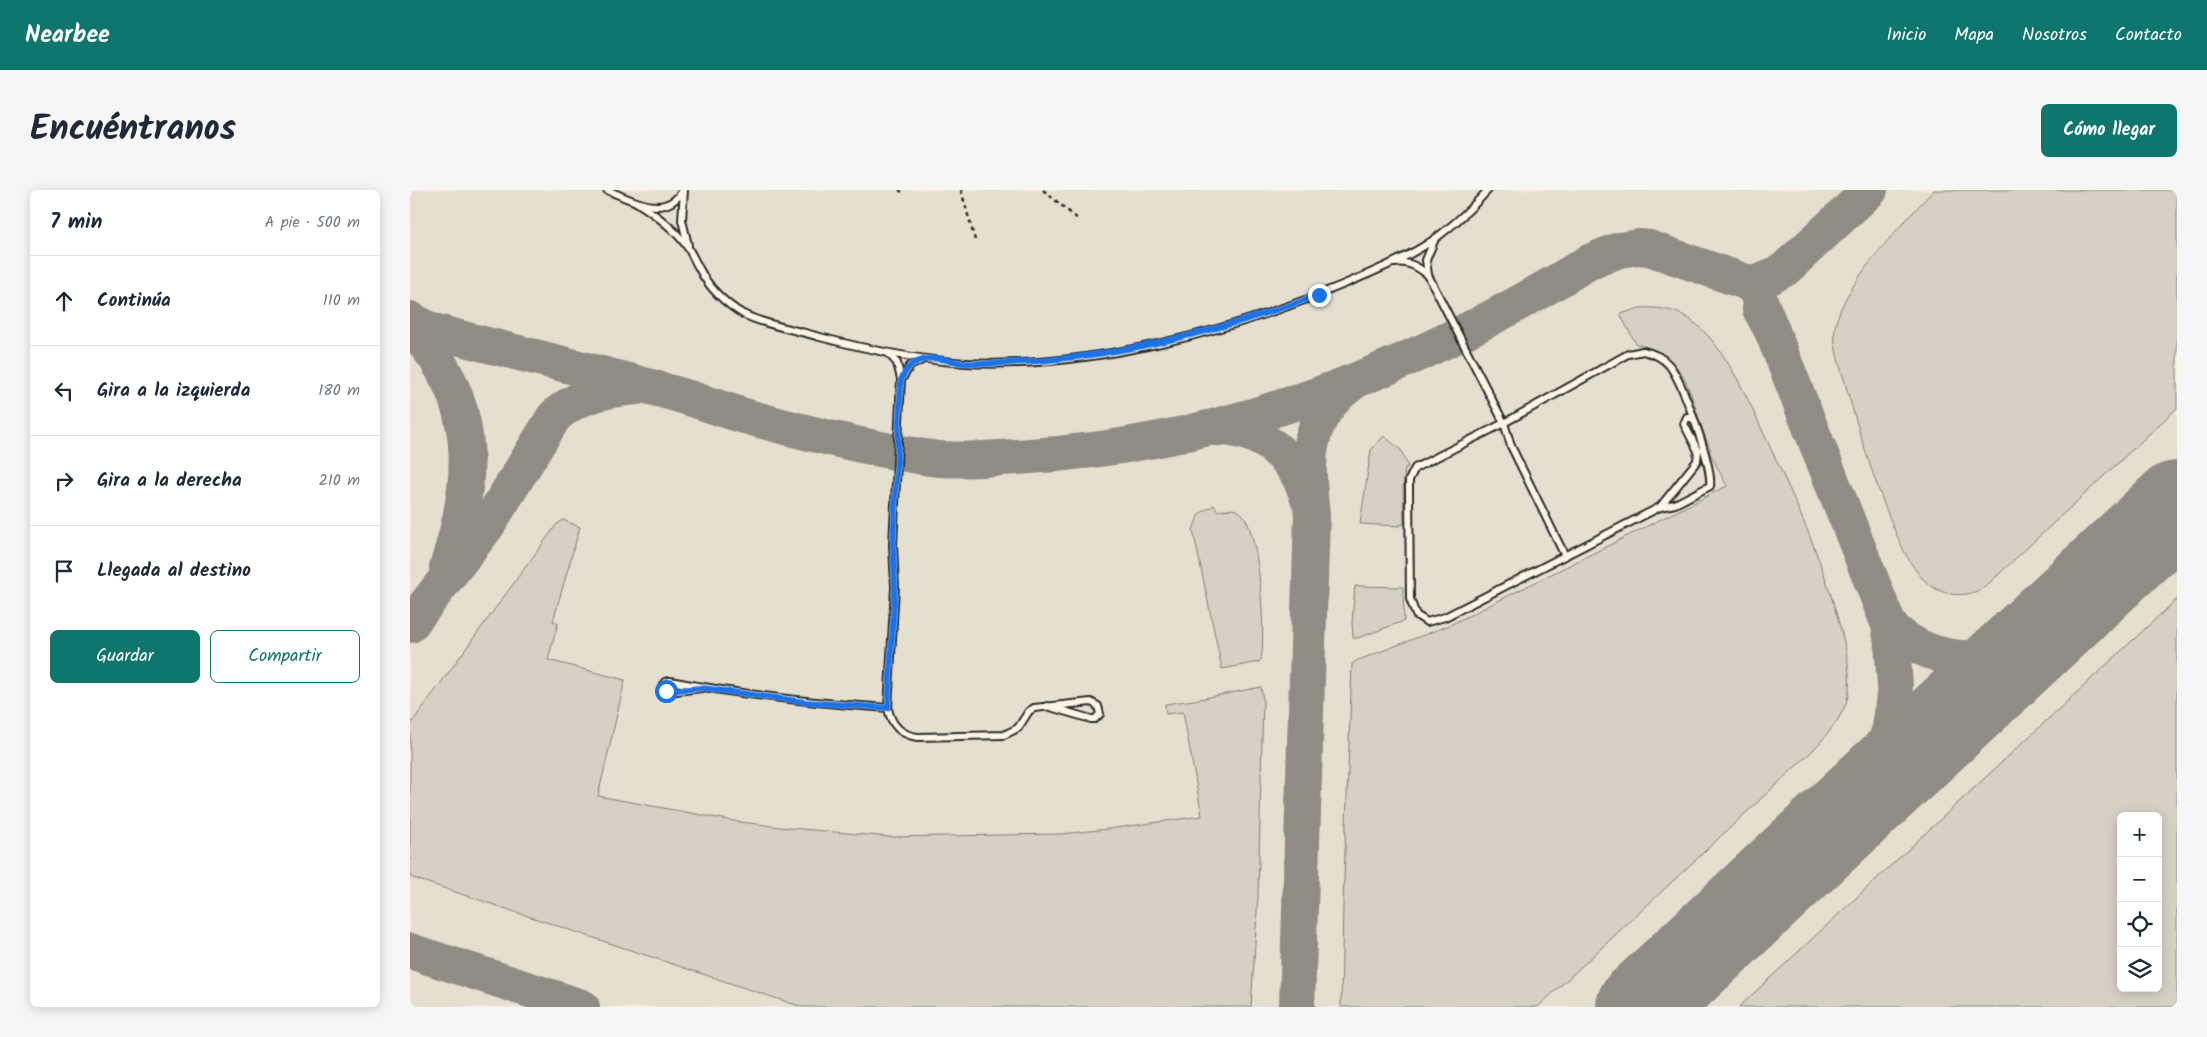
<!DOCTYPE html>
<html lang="es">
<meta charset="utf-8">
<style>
body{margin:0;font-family:Kalam,sans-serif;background:#f6f6f7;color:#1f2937}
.controls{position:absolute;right:15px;bottom:15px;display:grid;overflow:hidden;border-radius:8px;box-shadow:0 2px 12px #0003}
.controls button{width:45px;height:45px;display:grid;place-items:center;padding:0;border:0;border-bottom:1px solid #e0e1e3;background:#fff;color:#1f2937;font:25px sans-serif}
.stop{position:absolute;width:15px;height:15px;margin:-11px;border:4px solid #1a73e8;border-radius:50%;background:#fff}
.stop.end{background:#1a73e8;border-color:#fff;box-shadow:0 1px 5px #0008}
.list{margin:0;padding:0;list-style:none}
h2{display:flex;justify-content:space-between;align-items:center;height:65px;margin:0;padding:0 20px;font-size:21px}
h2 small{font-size:16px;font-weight:400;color:#747a83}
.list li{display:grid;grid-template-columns:32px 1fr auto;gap:15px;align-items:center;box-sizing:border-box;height:90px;padding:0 20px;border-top:1px solid #e0e1e3}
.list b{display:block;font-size:19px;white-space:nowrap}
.list em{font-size:16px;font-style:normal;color:#747a83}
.actions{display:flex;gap:10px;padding:15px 20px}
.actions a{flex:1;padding:11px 0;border:1px solid #0f766e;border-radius:8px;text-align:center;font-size:18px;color:#0f766e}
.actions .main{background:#0f766e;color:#fff}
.icon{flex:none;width:28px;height:28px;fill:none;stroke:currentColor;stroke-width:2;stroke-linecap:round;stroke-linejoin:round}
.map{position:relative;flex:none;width:1767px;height:817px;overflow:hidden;border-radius:8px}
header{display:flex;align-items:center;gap:30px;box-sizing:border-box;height:70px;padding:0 25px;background:#0f766e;color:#fff}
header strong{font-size:24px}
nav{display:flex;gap:28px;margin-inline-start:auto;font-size:18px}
.intro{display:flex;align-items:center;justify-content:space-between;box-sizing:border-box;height:120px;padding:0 30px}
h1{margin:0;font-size:35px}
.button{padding:12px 22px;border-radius:8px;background:#0f766e;color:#fff;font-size:18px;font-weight:700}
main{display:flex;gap:30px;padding:0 30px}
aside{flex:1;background:#fff;border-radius:8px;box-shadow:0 2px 12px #0003}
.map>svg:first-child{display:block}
.built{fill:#e5dfd0;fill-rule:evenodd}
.green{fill:#d6d1c4;stroke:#807e78;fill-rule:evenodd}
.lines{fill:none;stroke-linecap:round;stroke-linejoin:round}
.taxiway{stroke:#908c84;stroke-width:36}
.runway{stroke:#908c84;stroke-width:90}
.service-casing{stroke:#2b2b2b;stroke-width:10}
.path{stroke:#2b2b2b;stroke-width:2.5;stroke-dasharray:4 4;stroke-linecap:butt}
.service{stroke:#fcf5e5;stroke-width:6}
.route{stroke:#1a73e8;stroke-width:6}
</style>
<header>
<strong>Nearbee</strong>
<nav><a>Inicio</a><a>Mapa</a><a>Nosotros</a><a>Contacto</a></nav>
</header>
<div class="intro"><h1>Encuéntranos</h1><a class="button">Cómo llegar</a></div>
<main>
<aside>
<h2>7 min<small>A pie · 500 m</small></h2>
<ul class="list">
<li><svg class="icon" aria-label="ahead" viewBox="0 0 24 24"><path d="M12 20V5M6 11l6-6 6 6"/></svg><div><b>Continúa</b></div><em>110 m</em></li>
<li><svg class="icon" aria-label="left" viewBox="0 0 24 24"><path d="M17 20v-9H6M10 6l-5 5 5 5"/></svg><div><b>Gira a la izquierda</b></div><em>180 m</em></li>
<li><svg class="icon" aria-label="right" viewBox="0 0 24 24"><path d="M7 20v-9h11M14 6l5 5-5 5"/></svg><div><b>Gira a la derecha</b></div><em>210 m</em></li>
<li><svg class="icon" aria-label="arrive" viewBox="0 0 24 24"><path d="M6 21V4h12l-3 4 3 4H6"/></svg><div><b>Llegada al destino</b></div></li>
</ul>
<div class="actions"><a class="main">Guardar</a><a>Compartir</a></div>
</aside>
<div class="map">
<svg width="1767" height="817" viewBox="0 0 1767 817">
<rect width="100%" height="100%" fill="#f4edde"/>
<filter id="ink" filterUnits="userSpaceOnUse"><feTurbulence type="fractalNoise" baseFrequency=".02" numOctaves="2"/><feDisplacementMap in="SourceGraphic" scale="10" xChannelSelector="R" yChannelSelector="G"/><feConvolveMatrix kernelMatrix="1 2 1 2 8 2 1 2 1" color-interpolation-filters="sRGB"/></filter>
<g filter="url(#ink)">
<path class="built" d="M0 0H1767V817H0ZM1711 626H1748V798H1711Z"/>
<g class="green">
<path d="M1524 0H1767V218L1575 397C1554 410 1530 406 1513 389 1505 380 1499 371 1494 361 1470 311 1451 249 1436 196 1431 178 1422 156 1425 137 1433 94 1494 32 1524 0Z"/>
<path d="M1230 118C1246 117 1264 119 1278 128 1316 153 1341 217 1360 257 1386 312 1411 367 1427 426 1434 450 1441 476 1439 501 1436 525 1415 548 1399 564L1128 817H931L933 714 942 474 946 471 1040 435 1317 296 1299 261 1301 260C1279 215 1284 166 1226 154L1210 124Z"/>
<polygon points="974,246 991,260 998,277 995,278 993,298 994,334 990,334 990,336 950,334 961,260"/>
<path d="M804 315 808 321C815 320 823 317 830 322 850 337 856 446 851 470L849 472 812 479 783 340 789 324Z"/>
<polygon points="153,330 170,337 143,431 148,433 138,470 215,490 188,606 324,631 370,637 480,647 651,644 698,639 792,626 773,522 756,524 755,514 784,510 851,497 853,510 848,707 841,817 392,817 0,687 0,535 147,334"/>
<polygon points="945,396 993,397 994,431 948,448 943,448 942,432"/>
<path d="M1767 409V817H1329ZM1711 626H1748V798H1711Z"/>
</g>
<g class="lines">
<g class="taxiway">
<polyline points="1335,92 1351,92 1375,79 1460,0"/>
<polyline points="1350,119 1362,141 1479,435 1482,453 1485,496 1480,538 1467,578 1453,600 1434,626"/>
<path d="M0 129 20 140C101 162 182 180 262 203 288 210 313 220 338 227 385 240 433 252 480 261 496 264 512 267 528 269 558 271 590 268 620 266 819 254 1011 176 1179 72L1209 60 1229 57 1239 58 1339 93 1346 101 1362 141"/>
<path d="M0 136C70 209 66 288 37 377"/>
<path d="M805 238C849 237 886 266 898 309"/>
<path d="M0 435 77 336 144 227C165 206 198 199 227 197"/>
<path d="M1479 435C1509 466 1558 477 1598 461 1612 455 1623 447 1635 439"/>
<polyline points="0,761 172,817"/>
<path d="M887 817 902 325C896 273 894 228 941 194"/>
</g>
<polyline class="runway" points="1231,817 1767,316"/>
<g class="service-casing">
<g id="service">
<path d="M197 0C220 9 255 31 273 0"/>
<polyline points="274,0 272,30 278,55"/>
<path d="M226 12C245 24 263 37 276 55 282 63 285 72 290 80 299 98 316 114 333 124 355 135 383 139 406 146 455 159 506 170 556 173 677 179 821 142 932 95 959 84 988 72 1014 56 1038 41 1059 21 1078 0"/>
<polyline points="1024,51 1016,70 1018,85 1094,233 1101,256 1155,366"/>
<path d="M984 73C998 71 1007 76 1018 85"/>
<path d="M1233 161C1243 163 1252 167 1259 175 1273 192 1303 277 1300 296L1265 314 1250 317 1035 427 1017 432 1006 425 1000 409 999 299V290L1005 278 1094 233 1218 164Z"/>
<polyline points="478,163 487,173 491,189"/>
<polyline points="1250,317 1287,271 1288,261 1274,234 1277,227 1283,229"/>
<path d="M292 498 258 502 253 496 255 492 260 491C332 505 404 513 478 518 481 535 491 545 508 547L594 545 608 538 619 521 624 518 681 512 688 516 690 524 685 529H681L637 516"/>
<polyline points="478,518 485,397 483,355 491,190 500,176 514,169"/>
</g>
</g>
<g class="path">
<polyline points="489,0 492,2"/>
<polyline points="551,0 565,50"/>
<polyline points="633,0 669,30"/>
</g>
<use href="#service" class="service"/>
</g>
</g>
<g class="lines" filter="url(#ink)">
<path class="route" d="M256 501 292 498 395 512 478 518 485 397 483 355 491 190C495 181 502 172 512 170 524 166 541 171 553 173 567 174 582 174 595 173 703 169 808 142 909 105"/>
</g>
</svg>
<div class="controls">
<button>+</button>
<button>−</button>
<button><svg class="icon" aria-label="locate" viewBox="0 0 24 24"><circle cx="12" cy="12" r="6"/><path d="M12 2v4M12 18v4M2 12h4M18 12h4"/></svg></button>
<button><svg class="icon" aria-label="layers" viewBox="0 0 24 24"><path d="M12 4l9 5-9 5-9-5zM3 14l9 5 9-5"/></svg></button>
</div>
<div class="stop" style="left:256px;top:501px"></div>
<div class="stop end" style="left:909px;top:105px"></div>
</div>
</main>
